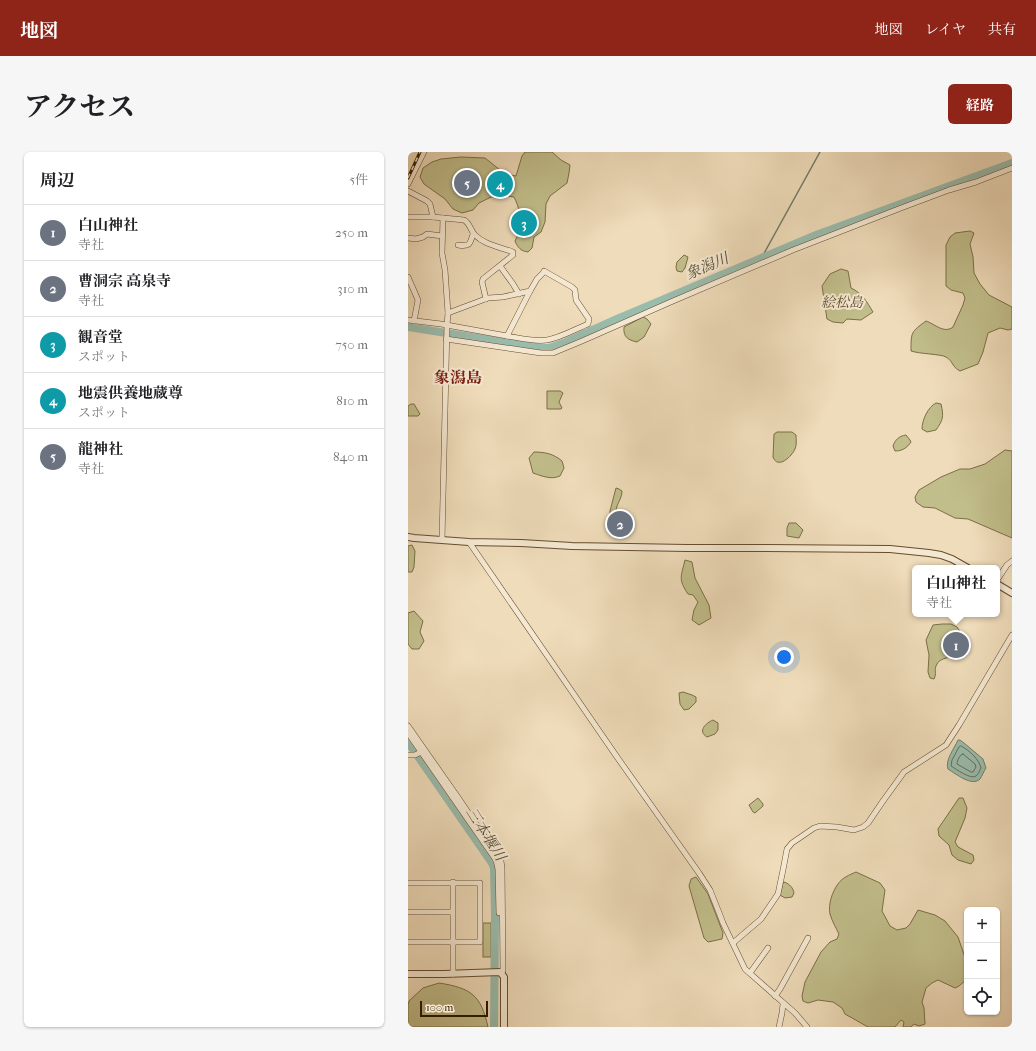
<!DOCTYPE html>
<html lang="ja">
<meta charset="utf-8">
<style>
body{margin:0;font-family:"IM FELL French Canon","Noto Serif JP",serif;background:#f6f6f6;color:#202124}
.controls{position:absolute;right:12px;bottom:12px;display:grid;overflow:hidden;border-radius:6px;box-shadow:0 1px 3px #0004}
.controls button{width:36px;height:36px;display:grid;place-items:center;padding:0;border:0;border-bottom:1px solid #e0e0e0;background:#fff;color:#202124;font:20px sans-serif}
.scale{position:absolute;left:12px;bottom:10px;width:68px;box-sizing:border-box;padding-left:4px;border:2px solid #371d00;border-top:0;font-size:11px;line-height:14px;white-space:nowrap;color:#371d00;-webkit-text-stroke:3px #f5e8d2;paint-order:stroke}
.you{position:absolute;left:376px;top:505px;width:14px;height:14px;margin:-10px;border:3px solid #fff;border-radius:50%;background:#1a73e8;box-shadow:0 0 0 6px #1a73e833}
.badge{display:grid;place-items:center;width:26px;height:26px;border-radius:50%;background:#8f2418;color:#fff;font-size:13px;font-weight:700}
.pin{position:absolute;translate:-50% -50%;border:2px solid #fff;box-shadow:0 1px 4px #0006}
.popup{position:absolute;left:504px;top:413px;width:88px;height:52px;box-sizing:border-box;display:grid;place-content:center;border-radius:6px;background:#fff;filter:drop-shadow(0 1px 3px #0005);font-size:13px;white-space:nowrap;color:#757577}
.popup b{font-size:15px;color:#202124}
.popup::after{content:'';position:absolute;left:50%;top:100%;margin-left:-8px;border:8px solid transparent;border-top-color:#fff}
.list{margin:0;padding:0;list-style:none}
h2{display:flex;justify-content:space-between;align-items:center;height:52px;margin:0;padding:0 16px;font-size:17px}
h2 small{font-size:13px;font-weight:400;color:#757577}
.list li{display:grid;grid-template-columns:26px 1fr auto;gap:12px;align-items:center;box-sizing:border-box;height:56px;padding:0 16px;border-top:1px solid #e0e0e0}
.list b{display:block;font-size:15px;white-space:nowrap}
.list p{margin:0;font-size:13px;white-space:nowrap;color:#757577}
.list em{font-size:13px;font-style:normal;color:#757577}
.icon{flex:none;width:22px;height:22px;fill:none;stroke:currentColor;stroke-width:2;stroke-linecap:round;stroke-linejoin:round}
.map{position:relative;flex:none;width:604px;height:875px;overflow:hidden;border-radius:6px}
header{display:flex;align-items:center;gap:24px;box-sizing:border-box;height:56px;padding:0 20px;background:#8f2418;color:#fff}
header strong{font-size:19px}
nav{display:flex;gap:22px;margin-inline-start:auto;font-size:14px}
.intro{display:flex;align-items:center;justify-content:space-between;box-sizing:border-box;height:96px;padding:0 24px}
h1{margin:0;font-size:28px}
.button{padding:10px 18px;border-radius:6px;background:#8f2418;color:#fff;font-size:14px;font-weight:700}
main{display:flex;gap:24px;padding:0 24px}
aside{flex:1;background:#fff;border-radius:6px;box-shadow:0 1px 3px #0004}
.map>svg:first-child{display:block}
.green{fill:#c1be8b;stroke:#7c6e46}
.water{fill:#9abcad;stroke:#727c68}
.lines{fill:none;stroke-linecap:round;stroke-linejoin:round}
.shore{stroke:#686c56;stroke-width:1}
.stream{stroke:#727c68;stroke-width:1.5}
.river{stroke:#9abcad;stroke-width:8}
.minor-casing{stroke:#654d2e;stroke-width:6}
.tertiary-casing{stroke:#654d2e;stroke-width:8}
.minor{stroke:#f5e8d2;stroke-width:5}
.tertiary{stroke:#f5e8d2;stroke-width:6}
.rail-casing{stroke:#371d00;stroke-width:3}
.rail{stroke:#f5e8d2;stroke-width:1.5;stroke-dasharray:4.5;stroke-linecap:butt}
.labels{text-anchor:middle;stroke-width:4;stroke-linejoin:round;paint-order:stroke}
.park-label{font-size:14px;font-style:italic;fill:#604d2a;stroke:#f5e8d2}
.water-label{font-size:15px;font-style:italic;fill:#554d34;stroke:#f5e8d2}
.quarter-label{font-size:16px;font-weight:bold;fill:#7a1f14;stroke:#f5e8d2}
</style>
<header>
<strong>地図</strong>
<nav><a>地図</a><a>レイヤ</a><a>共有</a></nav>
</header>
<div class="intro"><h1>アクセス</h1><a class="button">経路</a></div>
<main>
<aside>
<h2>周辺<small>5件</small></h2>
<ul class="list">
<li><span class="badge" style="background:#6b7280">1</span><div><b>白山神社</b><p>寺社</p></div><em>250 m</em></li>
<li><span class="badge" style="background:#6b7280">2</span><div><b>曹洞宗 高泉寺</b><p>寺社</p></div><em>310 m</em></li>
<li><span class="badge" style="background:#0f9aa8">3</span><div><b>観音堂</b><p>スポット</p></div><em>750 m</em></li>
<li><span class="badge" style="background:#0f9aa8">4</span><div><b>地震供養地蔵尊</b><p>スポット</p></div><em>810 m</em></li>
<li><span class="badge" style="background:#6b7280">5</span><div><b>龍神社</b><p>寺社</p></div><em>840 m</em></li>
</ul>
</aside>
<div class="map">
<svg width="604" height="875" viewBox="0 0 604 875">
<rect width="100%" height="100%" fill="#efdcba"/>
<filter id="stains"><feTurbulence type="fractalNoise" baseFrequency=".005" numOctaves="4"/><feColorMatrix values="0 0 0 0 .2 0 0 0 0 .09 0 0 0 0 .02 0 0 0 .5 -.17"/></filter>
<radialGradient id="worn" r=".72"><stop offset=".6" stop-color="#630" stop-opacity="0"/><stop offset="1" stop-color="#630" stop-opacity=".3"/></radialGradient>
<g class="green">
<path d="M117 0H144L153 8 162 13 161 21 159 31 142 44 138 52 137 70 133 80 126 85 124 96 120 100C113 99 110 96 107 89 109 85 111 81 112 77 114 66 111 55 106 45L99 44 83 45 71 51 65 58 54 61 45 57 37 47 16 32 12 25 15 16 24 10 33 7 53 5 77 6 97 22 108 24 114 4Z"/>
<path d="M562 79 566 81 562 92 565 105 566 121 572 132 581 143 604 155V177L600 178 592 176 580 181 575 200 570 212 552 219C544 215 545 209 538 205 533 202 512 202 503 199 503 180 503 180 518 169 527 172 536 182 545 175L555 153 557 146 555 141 543 138 538 134V93L542 85 547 81Z"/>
<polygon points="276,103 280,105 277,116 274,120 269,119 268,115 269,110"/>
<path d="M433 117 440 119 443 136C454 141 459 150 465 160L453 168 439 167 435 171 425 170 419 167 414 134 422 122Z"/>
<path d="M235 165 239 167 243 172 236 185 229 190C220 188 215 185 216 175Z"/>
<polygon points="139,239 152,239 155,241 151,250 154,256 153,257 139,257"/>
<path d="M528 251 533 252C536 265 535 268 528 278L519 280 514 277C514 268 520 255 528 251Z"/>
<polygon points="3,252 6,252 12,262 10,264 0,264 0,254"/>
<path d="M369 280H384L388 283C388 287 389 293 387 297 384 304 370 318 365 305L366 282Z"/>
<path d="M498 283 502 288 503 290C499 296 494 299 487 299L485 294C487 288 491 284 498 283Z"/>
<polygon points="597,298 604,299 604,386 560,367 547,366 527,356 515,355 508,350 507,345 511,338 533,325 552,317 562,317 577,312"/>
<path d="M126 300C137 300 146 302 154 309L156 316 152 324C143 328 134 324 125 321L121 306Z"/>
<path d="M208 336 211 337 214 339C214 345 211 349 209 354 207 361 209 370 205 377L203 376 202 359Z"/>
<polygon points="381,371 388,371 395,378 391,386 379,384 379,376"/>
<polygon points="4,393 7,399 6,415 4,420 0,420 0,394"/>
<path d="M277 408 284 410 287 426 301 453 303 466 291 473 284 468 286 458 290 450 285 443 280 442C270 427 273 425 277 408Z"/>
<polygon points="6,459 15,469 12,480 16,489 11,497 4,497 0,492 0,461"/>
<path d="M534 472H543L549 475 559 490V497C557 499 556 500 554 502 546 506 531 504 528 514 526 519 529 521 526 527L522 526 520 520 521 503 518 488 525 473Z"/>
<polygon points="275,540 284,543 288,545 288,550 281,557 276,558 272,552 271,541"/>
<path d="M305 568 310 571V578L307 582 299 585C289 579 298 571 305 568Z"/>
<polygon points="350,646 355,652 355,654 347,661 345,660 341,653"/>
<polygon points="551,646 555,646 559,656 557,666 547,690 550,695 565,703 566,708 563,712 550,708 544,703 541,693 531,684 530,677"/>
<path d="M448 720 472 731 477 738 474 759 482 774 489 778 498 776 502 772 510 758 527 763 537 769 550 785 559 811V827L551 834 547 836 530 828 524 831 518 836 514 850 516 856 517 872 511 874 506 872 503 875H495L496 870 493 868 487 875H460L437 862 434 856 425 850 410 848 400 851 395 849 394 844 397 830 413 800 422 790 429 787 431 782C428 776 424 769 422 762 420 753 424 740 430 732 434 726 441 723 448 720Z"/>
<polygon points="288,725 300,742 315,781 314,787 300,790 296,786 281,734 283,727"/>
<path d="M376 730C382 732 385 736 386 741L384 745 377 746 372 743 375 731Z"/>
<rect x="75" y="771" width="8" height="34"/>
<path d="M31 831C63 836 73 843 80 875H0V853L1 849 15 836Z"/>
</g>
<path class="water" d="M550 588H552L556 591 575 607 578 616C576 619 574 624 572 627 564 635 548 622 540 617 537 608 546 597 550 588Z"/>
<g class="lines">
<g class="shore">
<path d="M553 594C561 598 571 607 573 616 572 618 570 623 568 624 563 628 548 617 543 614L544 608 551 595Z"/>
<path d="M555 602 567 612 568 615 565 620H563L549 612C549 609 552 602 555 602Z"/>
</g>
<polyline class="stream" points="354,105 412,0"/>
<g class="river">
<polyline points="0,175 133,196 141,196 158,190 209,167 408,83 604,11"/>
<polyline points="0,590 84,711 86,716 87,764 86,875"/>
</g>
<g class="minor-casing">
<g id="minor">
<polyline points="0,32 16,0"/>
<polyline points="0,39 19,49 22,52 25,65"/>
<path d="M0 65H25L56 68C62 71 62 78 67 83 77 93 92 95 105 100V103L75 127 74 130 78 147"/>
<polyline points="35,66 34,101 37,118 40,161"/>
<polyline points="0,86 8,87 15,85 19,82 34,84"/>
<path d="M50 93C62 95 62 92 65 82"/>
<polyline points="92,114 105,132 111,142"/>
<polyline points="0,125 10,148 6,169"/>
<polyline points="0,168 33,172 99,184 122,139"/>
<path d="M99 184C112 186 126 190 139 188 152 186 168 177 180 172L181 167 168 148 167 138 164 135 136 119"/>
<polyline points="38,187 133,201 145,201 174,189 265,149 385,98 493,56 541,38 568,30 604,16"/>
<polyline points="34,388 39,173 40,161 80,146 95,145 122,139 129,127 135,121"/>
<polyline points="61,390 209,605 291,721 302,738 312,763 315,771 337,817 387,861 399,875"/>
<polyline points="589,428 599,413 604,409"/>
<polyline points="0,574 49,644 93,709 94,716 95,819"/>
<polyline points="0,581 88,708 90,717 91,761"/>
<polyline points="0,603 7,603 13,600"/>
<polyline points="45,730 45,822"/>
<polyline points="0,731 72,731 72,790 0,790"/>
<polyline points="0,760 44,760"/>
<polyline points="325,791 353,767 370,742 375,718 379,697 384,691 406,676 412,674 429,675 446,678 455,675 460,671 475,649 496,620 538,593 551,573 604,483"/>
<polyline points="342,821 360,796"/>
<polyline points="367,844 372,837 400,786"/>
<polyline points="371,875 374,861 375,852"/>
</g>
</g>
<g class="tertiary-casing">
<g id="tertiary">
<polyline points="0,385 6,386 61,390 113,391 164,394 279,396 358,396 482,397 521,401 533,403 544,407 560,416"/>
<polyline points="589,432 604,441"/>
<polyline points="0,822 36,822 92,820 96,825 96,875"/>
</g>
</g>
<use href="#minor" class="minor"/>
<use href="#tertiary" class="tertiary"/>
<g class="rail-casing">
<polyline id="rail" points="0,26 12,0"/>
</g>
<use href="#rail" class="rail"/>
</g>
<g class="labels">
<g class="park-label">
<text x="434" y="155">絵松島</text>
</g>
<g class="water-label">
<text transform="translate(299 114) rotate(-23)" y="5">象潟川</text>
<text transform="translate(78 682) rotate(58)" y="5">三本堰川</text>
</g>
<g class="quarter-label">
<text x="50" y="231">象潟島</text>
</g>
</g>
<rect width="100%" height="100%" filter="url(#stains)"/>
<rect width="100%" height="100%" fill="url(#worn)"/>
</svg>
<div class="controls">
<button>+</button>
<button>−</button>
<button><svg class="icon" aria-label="locate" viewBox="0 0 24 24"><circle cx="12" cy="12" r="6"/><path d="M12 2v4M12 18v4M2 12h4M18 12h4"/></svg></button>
</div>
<div class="scale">100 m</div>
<div class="you"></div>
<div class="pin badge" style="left:548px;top:493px;background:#6b7280">1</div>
<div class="popup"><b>白山神社</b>寺社</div>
<div class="pin badge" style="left:212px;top:372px;background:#6b7280">2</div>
<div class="pin badge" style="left:116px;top:71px;background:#0f9aa8">3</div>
<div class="pin badge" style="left:92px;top:32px;background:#0f9aa8">4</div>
<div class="pin badge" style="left:59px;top:31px;background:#6b7280">5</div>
</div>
</main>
